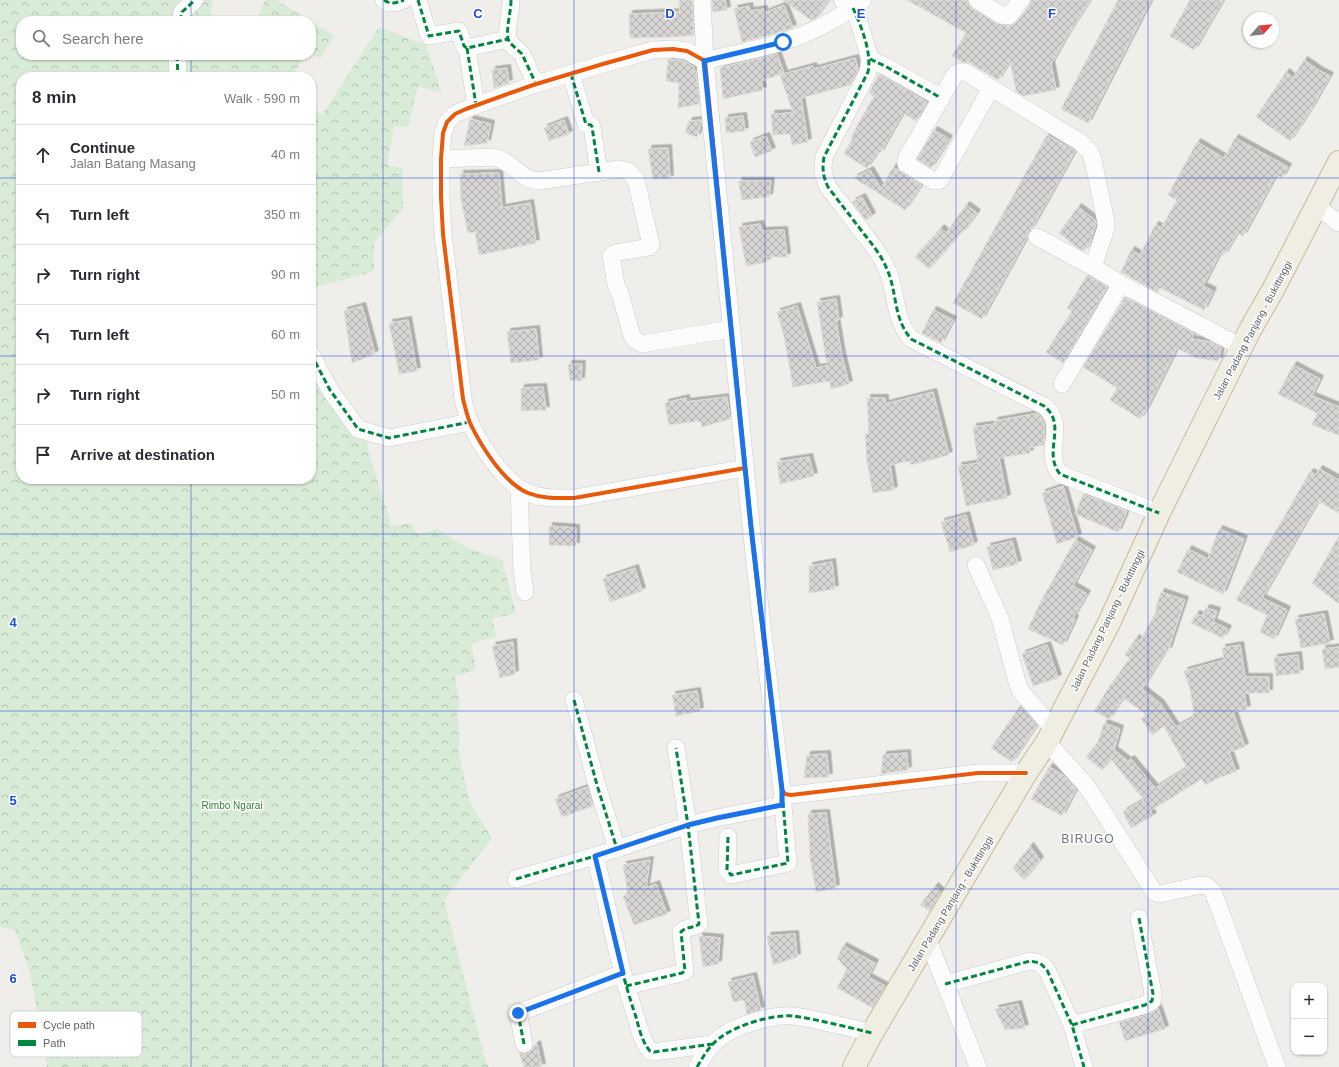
<!DOCTYPE html>
<meta charset="utf-8">
<style>
body{margin:0;font-family:Helvetica,sans-serif;background:#f2f2f3;color:#2b2b33}
.controls{position:absolute;right:12px;bottom:12px;display:grid;overflow:hidden;border-radius:8px;box-shadow:0 1px 3px #0004}
.controls button{width:36px;height:36px;display:grid;place-items:center;padding:0;border:0;border-bottom:1px solid #e1e1e2;background:#fff;color:#2b2b33;font:20px sans-serif}
.compass{position:absolute;left:1243px;top:12px;width:36px;height:36px;border-radius:50%;background:#fff;box-shadow:0 1px 3px #0004;rotate:63deg}
.stop{position:absolute;width:12px;height:12px;margin:-9px;border:3px solid #1a73e8;border-radius:50%;background:#fff}
.stop.end{background:#1a73e8;border-color:#fff;box-shadow:0 1px 4px #0008}
.list{margin:0;padding:0;list-style:none}
h2{display:flex;justify-content:space-between;align-items:center;height:52px;margin:0;padding:0 16px;font-size:17px}
h2 small{font-size:13px;font-weight:400;color:#7c7c81}
.list li{display:grid;grid-template-columns:26px 1fr auto;gap:12px;align-items:center;box-sizing:border-box;height:60px;padding:0 16px;border-top:1px solid #e1e1e2}
.list b{display:block;font-size:15px;white-space:nowrap}
.list p{margin:0;font-size:13px;white-space:nowrap;color:#7c7c81}
.list em{font-size:13px;font-style:normal;color:#7c7c81}
.icon{flex:none;width:22px;height:22px;fill:none;stroke:currentColor;stroke-width:2;stroke-linecap:round;stroke-linejoin:round}
.map{position:relative;flex:none;width:1339px;height:1067px;overflow:hidden}
.search{position:absolute;background:#fff;box-shadow:0 1px 3px #0004;left:16px;top:16px;width:300px;height:44px;display:flex;align-items:center;gap:10px;box-sizing:border-box;padding:0 14px;border-radius:16px;color:#7c7c81;font-size:15px}
.panel{position:absolute;background:#fff;box-shadow:0 1px 3px #0004;left:16px;top:72px;width:300px;height:412px;border-radius:16px}
.map>svg:first-child{display:block}
.forest{fill:url(#forest-crowns)}
.building{fill:url(#building-cross-hatch);stroke:#deddd9;filter:url(#shadow)}
.lines{fill:none;stroke-linecap:round;stroke-linejoin:round}
.street-casing{stroke:#cbcccc;stroke-width:18}
.highway-casing{stroke:#c8b996;stroke-width:24}
.street{stroke:#fdfcfc;stroke-width:17}
.highway{stroke:#f0ede3;stroke-width:22}
.quiet{stroke:#00873e;stroke-width:3;stroke-dasharray:6 3;stroke-linecap:butt}
.cycleway-casing{stroke:#fff;stroke-width:6}
.cycleway{stroke:#e8590c;stroke-width:4}
.route{stroke:#1a73e8;stroke-width:5}
.grid{fill:none;stroke:#1d4ed8;stroke-width:1;stroke-opacity:0.55}
.labels{text-anchor:middle;stroke-width:3;stroke-linejoin:round;paint-order:stroke}
.street-label{font-size:10px;fill:#5f6368;stroke:#fff}
.park-label{font-size:10px;fill:#348238;stroke:#fff}
.quarter-label{font-size:12px;letter-spacing:1px;fill:#70757a;stroke:#fff}
.key{fill:#fff;stroke:#cfd0d2;stroke-width:1}
.key-label{font-size:11px;fill:#5f6368}
.grid-label{font-size:13px;text-anchor:middle;font-weight:bold;fill:#1d4ed8;stroke:#fff;stroke-width:3;stroke-linejoin:round;paint-order:stroke}
</style>
<div class="map">
<svg width="1339" height="1067" viewBox="0 0 1339 1067">
<defs>
<pattern id="forest-crowns" width="20" height="18" patternUnits="userSpaceOnUse"><rect width="20" height="18" fill="#d8ebd6"/><path d="M2 6a3 3 0 1 1 6 0M12 15a3 3 0 1 1 6 0" fill="none" stroke="#b2c2b1"/></pattern>
<pattern id="building-cross-hatch" width="8" height="8" patternUnits="userSpaceOnUse"><rect width="8" height="8" fill="#d6d5d3"/><path d="M0 0l8 8M0 8l8-8" fill="none" stroke="#b1b0af"/></pattern>
<filter id="shadow"><feDropShadow dx="3.5" dy="-3.5" stdDeviation="0" flood-color="#0004"/></filter>
</defs>
<rect width="100%" height="100%" fill="#efeeea"/>
<g class="forest">
<polygon points="0,0 212,0 211,15 241,21 21,21 21,55 306,55 291,77 21,77 21,479 311,479 311,347 355,436 367,441 369,454 392,526 411,523 417,534 438,529 465,547 502,560 516,613 492,619 497,637 471,643 476,670 455,676 460,704 457,715 460,735 458,749 468,796 471,805 492,838 444,900 485,1059 489,1067 47,1067 30,973 15,930 0,927"/>
<polygon points="265,0 277,0 310,21 257,21"/>
<polygon points="311,21 334,36 320,59 311,53"/>
<polygon points="379,27 426,45 442,93 418,86 408,127 394,126 387,165 402,168 403,208 374,243 374,271 314,288 311,292 311,108 322,115"/>
</g>
<g class="building">
<polygon points="679,0 692,0 694,35 674,37 630,38 629,14 680,12"/>
<polygon points="712,0 725,0 727,10 713,12"/>
<polygon points="783,0 829,0 816,18 811,20"/>
<polygon points="907,0 967,0 968,5 972,8 996,23 1008,26 1013,25 1017,22 1029,6 1031,0 1090,0 1068,34 1051,64 1056,90 1023,96 1016,91 1010,61 998,80 970,63 962,62 952,56 966,33"/>
<polygon points="1118,0 1151,0 1088,123 1061,109"/>
<polygon points="1190,0 1223,0 1194,50 1170,36"/>
<polygon points="784,5 793,28 770,35 742,42 734,9 749,6 750,11 764,9 764,13"/>
<polygon points="777,54 784,73 761,81 763,90 723,99 720,68"/>
<polygon points="855,58 858,69 850,85 801,98 808,142 792,145 790,134 773,135 771,114 793,113 780,75 813,66 814,69"/>
<polygon points="668,59 684,61 694,67 694,71 696,71 699,104 678,108 679,83 666,81"/>
<polygon points="1304,60 1320,71 1330,76 1311,109 1290,141 1256,117 1286,72 1293,78"/>
<polygon points="507,68 509,83 494,88 492,70"/>
<polygon points="879,74 927,102 916,121 903,113 880,153 877,152 867,168 844,154 853,138 851,137 874,96 869,93"/>
<polygon points="743,116 745,131 726,133 725,118"/>
<polygon points="470,119 491,124 487,143 464,146"/>
<polygon points="564,120 569,134 549,141 544,128"/>
<polygon points="701,120 701,124 697,137 685,133 689,121"/>
<polygon points="934,130 949,139 931,168 917,159"/>
<polygon points="1047,135 1075,151 1032,228 1028,232 1027,237 982,319 953,303"/>
<polygon points="766,136 772,151 755,157 750,142"/>
<polygon points="1235,138 1288,167 1282,178 1276,175 1243,236 1237,233 1224,255 1220,253 1203,286 1213,291 1204,310 1160,288 1157,292 1121,272 1131,250 1140,255 1155,225 1161,228 1177,200 1168,195 1197,142 1224,158"/>
<polygon points="668,148 670,179 653,179 648,149"/>
<polygon points="893,167 921,185 905,210 854,178 870,170 881,189"/>
<polygon points="499,173 502,208 530,203 536,243 479,255 475,232 468,233 461,200 460,174"/>
<polygon points="738,181 771,181 769,197 742,200"/>
<polygon points="862,197 872,216 866,220 852,202"/>
<polygon points="966,205 977,213 963,232 962,231 929,269 915,257 941,228 946,233"/>
<polygon points="1078,207 1095,220 1096,223 1090,243 1084,251 1076,247 1059,233"/>
<polygon points="760,224 762,231 784,230 787,257 766,257 767,262 746,266 739,227"/>
<polygon points="1087,275 1107,287 1063,363 1046,352 1072,311 1067,308"/>
<polygon points="1125,297 1194,333 1191,339 1211,342 1221,347 1219,361 1196,358 1177,348 1147,408 1140,419 1110,400 1117,388 1083,367"/>
<polygon points="836,299 839,320 836,321 842,356 849,384 831,389 830,381 793,387 784,336 777,312 797,306 816,368 827,366 817,302"/>
<polygon points="362,306 375,354 352,363 344,311"/>
<polygon points="933,310 953,320 941,343 922,333"/>
<polygon points="408,320 417,371 399,374 389,323"/>
<polygon points="536,329 539,360 511,363 507,332"/>
<polygon points="568,364 582,364 581,381 570,380"/>
<polygon points="1293,365 1320,379 1312,396 1339,407 1339,435 1312,425 1317,413 1278,394"/>
<polygon points="543,387 546,410 521,411 521,388"/>
<polygon points="933,392 949,455 911,465 910,461 890,465 894,490 873,493 867,462 865,434 869,434 867,398 885,398 885,404"/>
<polygon points="727,397 730,419 702,427 700,421 669,425 665,403 686,398 686,402"/>
<polygon points="1034,414 1038,414 1042,419 1044,424 1044,445 1029,448 1030,453 999,458 1007,498 966,506 958,466 978,463 973,427 995,424 994,421"/>
<polygon points="809,457 814,476 780,484 777,462"/>
<polygon points="1319,469 1339,480 1339,513 1318,501 1262,598 1287,610 1274,639 1260,632 1267,615 1236,600 1310,472 1316,475"/>
<polygon points="1063,486 1078,537 1057,544 1042,493"/>
<polygon points="1083,494 1127,511 1118,532 1075,514"/>
<polygon points="966,515 974,545 950,552 941,522"/>
<polygon points="549,526 576,528 576,546 549,545"/>
<polygon points="1219,529 1244,539 1223,594 1177,572 1188,549 1208,559"/>
<polygon points="1339,536 1339,604 1312,583"/>
<polygon points="1075,540 1092,550 1073,586 1087,594 1073,618 1075,619 1063,645 1028,629 1039,605"/>
<polygon points="1012,541 1018,564 993,570 987,547"/>
<polygon points="832,562 835,589 809,593 809,566"/>
<polygon points="635,568 642,591 610,602 603,579"/>
<polygon points="1161,592 1185,600 1168,651 1166,650 1142,689 1160,703 1176,727 1193,718 1192,714 1194,713 1190,689 1184,671 1224,660 1222,648 1240,645 1245,677 1269,677 1269,693 1244,693 1247,709 1233,712 1245,747 1229,752 1236,772 1218,778 1205,785 1202,779 1150,811 1153,816 1131,828 1123,812 1144,800 1111,759 1102,770 1086,757 1098,742 1104,723 1120,729 1114,750 1128,761 1131,759 1155,788 1187,768 1164,726 1152,735 1141,719 1147,715 1123,698 1109,719 1094,711 1109,687 1130,658 1125,655 1136,638 1140,641 1157,610 1155,610"/>
<polygon points="1206,608 1217,611 1213,622 1228,629 1223,638 1191,623 1196,614 1202,616"/>
<polygon points="1324,614 1330,643 1301,648 1295,619"/>
<polygon points="513,642 515,674 500,678 492,646"/>
<polygon points="1047,645 1058,678 1033,686 1022,654"/>
<polygon points="1339,647 1339,667 1325,669 1322,649"/>
<polygon points="1298,655 1300,673 1276,676 1274,658"/>
<polygon points="697,691 700,711 676,716 672,695"/>
<polygon points="1020,706 1037,725 1012,762 991,748"/>
<polygon points="907,753 908,770 881,774 883,755"/>
<polygon points="827,754 829,777 804,778 807,755"/>
<polygon points="1049,767 1063,775 1076,789 1062,816 1031,799"/>
<polygon points="587,787 593,806 562,817 555,799"/>
<polygon points="826,813 836,888 816,892 810,858 808,814"/>
<polygon points="1030,846 1040,860 1024,880 1013,868"/>
<polygon points="650,860 646,888 656,884 667,914 634,925 623,896 628,894 623,865"/>
<polygon points="935,886 941,892 930,911 920,905"/>
<polygon points="795,934 797,957 773,965 767,936"/>
<polygon points="699,936 720,938 718,964 703,967"/>
<polygon points="843,946 875,963 868,977 885,986 873,1008 837,988 847,969 837,958"/>
<polygon points="753,976 761,1010 747,1014 744,1000 733,1002 728,982"/>
<polygon points="1018,1004 1025,1028 1005,1030 995,1009"/>
<polygon points="1158,1008 1165,1029 1125,1041 1119,1022 1148,1015"/>
<polygon points="537,1044 542,1067 524,1067 519,1052 526,1054 531,1051 534,1046"/>
</g>
<g class="lines">
<g class="street-casing">
<g id="street">
<path d="M384 0C391 5 396 3 404 0"/>
<polyline points="418,0 429,36 459,31 464,46 467,48 508,39"/>
<path d="M511 0C511 13 506 26 508 39L510 43 522 54 536 84"/>
<path d="M702 0 705 61C730 54 757 50 782 42 810 34 840 18 863 0"/>
<path d="M842 0 853 8 858 19 870 59 868 72 824 157C822 169 823 176 828 187 840 203 852 218 864 234 872 244 881 255 886 267 898 292 892 316 911 339L1044 406C1068 425 1042 452 1060 474L1159 513"/>
<polyline points="977,0 1001,15 1009,16 1021,0"/>
<polyline points="180,21 182,12 195,0"/>
<polyline points="467,48 476,105"/>
<polyline points="177,55 178,77"/>
<polyline points="870,59 885,66 941,98"/>
<polyline points="571,74 585,121 586,124 591,125 592,127 599,172"/>
<polyline points="991,88 940,180 934,181 906,164 906,159 955,74 959,72 965,72 1080,142 1090,152 1093,160 1106,222 1106,228 1093,267"/>
<path d="M441 159 494 157C512 161 519 179 539 181L619 169 628 171 636 180 651 245 649 247 615 253 611 256 616 285 620 293 632 336 636 341 642 344 731 329"/>
<polyline points="1316,206 1339,223"/>
<polyline points="1037,237 1093,267 1121,284 1242,347"/>
<polyline points="311,354 330,390 358,429 389,438 470,422"/>
<polyline points="1062,384 1121,284"/>
<path d="M745 468 574 498C558 498 543 499 528 493 504 483 481 446 470 423 467 415 465 407 463 399L443 234 441 197V159L443 133 447 122 455 114 466 109 533 85 603 64 653 50 673 49 687 51 705 61C720 216 735 371 751 526 760 614 771 702 782 790L785 794 791 795 978 773H1026"/>
<polyline points="519,489 522,571 525,592"/>
<polyline points="976,565 1000,618 1017,682 1021,692 1053,728"/>
<polyline points="574,700 597,785 617,849"/>
<polyline points="1047,742 1085,784 1097,802 1154,892 1160,894 1165,893 1200,885 1207,886 1213,891 1277,1067"/>
<polyline points="728,837 727,870 731,875 788,863 782,794"/>
<polyline points="516,879 595,856"/>
<polyline points="928,940 978,1067"/>
<polyline points="945,984 1030,961 1040,963 1047,970 1072,1025 1084,1067"/>
<path d="M626 986 682 973 685 971 681 932C686 926 693 929 699 924L688 825 676 748"/>
<polyline points="1072,1025 1145,1005 1152,1001 1153,994 1139,918"/>
<polyline points="524,1044 518,1013 623,973"/>
<path d="M713 1044 654 1052 650 1051C642 1042 639 1028 636 1017 618 965 609 910 595 856L688 825 717 818 782 805"/>
<path d="M697 1067C702 1059 706 1051 713 1044 728 1027 771 1014 794 1016 820 1020 847 1027 872 1033"/>
</g>
</g>
<g class="highway-casing">
<polyline id="highway" points="854,1067 872,1033 1026,773 1047,742 1109,623 1159,513 1250,330 1274,288 1339,162"/>
</g>
<use href="#street" class="street"/>
<use href="#highway" class="highway"/>
<g class="quiet">
<path d="M384 0C391 5 396 3 404 0"/>
<polyline points="418,0 429,36 459,31 464,46 467,48 508,39"/>
<path d="M511 0C511 13 506 26 508 39L510 43 522 54 536 84"/>
<path d="M853 8C861 26 872 52 868 72L824 157C822 169 823 176 828 187 840 203 852 218 864 234 872 244 881 255 886 267 898 292 892 316 911 339L1044 406C1068 425 1042 452 1060 474L1159 513"/>
<polyline points="180,21 182,12 195,0"/>
<polyline points="467,48 476,105"/>
<polyline points="177,55 178,77"/>
<polyline points="870,59 885,66 941,98"/>
<polyline points="571,74 585,121 586,124 591,125 592,127 599,172"/>
<polyline points="311,354 330,390 358,429 389,438 470,422"/>
<polyline points="574,700 597,785 617,849"/>
<polyline points="728,837 727,870 731,875 788,863 782,790"/>
<polyline points="516,879 595,856"/>
<polyline points="945,984 1030,961 1040,963 1047,970 1072,1025 1084,1067"/>
<path d="M626 986 682 973 685 971 681 932C686 926 693 929 699 924L688 825 676 748"/>
<polyline points="1072,1025 1145,1005 1152,1001 1153,994 1139,918"/>
<polyline points="524,1044 518,1013 623,973"/>
<path d="M713 1044 654 1052 650 1051C642 1042 639 1028 636 1017 618 965 609 910 595 856L688 825 717 818 782 805"/>
<path d="M697 1067C702 1059 706 1051 713 1044 728 1027 771 1014 794 1016 820 1020 847 1027 872 1033"/>
</g>
<g class="cycleway-casing">
<path id="cycleway" d="M745 468 574 498C558 498 543 499 528 493 504 483 481 446 470 423 467 415 465 407 463 399L443 234 441 197V159L443 133 447 122 455 114 466 109 533 85 603 64 653 50 673 49 687 51 705 61C720 216 735 371 751 526 760 614 771 702 782 790L785 794 791 795 978 773H1026"/>
</g>
<use href="#cycleway" class="cycleway"/>
</g>
<g class="lines">
<polyline class="route" points="518,1013 623,973 595,856 688,825 717,818 782,805 782,790 751,527 704,61 783,42"/>
</g>
<path class="grid" d="M191 0V21M383 0V1067M574 0V1067M765 0V1067M956 0V1067M1148 0V1067M191 55V77M0 178H21M311 178H1339M0 356H21M311 356H1339M191 479V1067M0 534H1339M0 711H1339M0 889H1339"/>
<g class="labels">
<g class="street-label">
<text transform="translate(1252 330) rotate(-62)" y="4">Jalan Padang Panjang - Bukittinggi</text>
<text transform="translate(1107 620) rotate(-64)" y="4">Jalan Padang Panjang - Bukittinggi</text>
<text transform="translate(950 903) rotate(-59)" y="4">Jalan Padang Panjang - Bukittinggi</text>
</g>
<g class="park-label">
<text x="232" y="809">Rimbo Ngarai</text>
</g>
<g class="quarter-label">
<text x="1088" y="843">BIRUGO</text>
</g>
</g>
<rect x="10" y="1011" width="132" height="46" rx="6" class="key"/>
<rect x="18" y="1022" width="18" height="6" fill="#e8590c"/>
<rect x="18" y="1040" width="18" height="6" fill="#00873e"/>
<g class="key-label">
<text x="43" y="1029">Cycle path</text>
<text x="43" y="1047">Path</text>
</g>
<g class="grid-label">
<text x="478" y="18">C</text>
<text x="670" y="18">D</text>
<text x="861" y="18">E</text>
<text x="1052" y="18">F</text>
<text x="13" y="627">4</text>
<text x="13" y="805">5</text>
<text x="13" y="983">6</text>
</g>
</svg>
<div class="controls">
<button>+</button>
<button>−</button>
</div>
<svg class="compass" viewBox="-18 -18 36 36"><path d="M0-13l5 13h-10z" fill="#e53935"/><path d="M0 13l5-13h-10z" fill="#7c7c81"/></svg>
<div class="stop" style="left:783px;top:42px"></div>
<div class="stop end" style="left:518px;top:1013px"></div>
<div class="search"><svg class="icon" aria-label="search" viewBox="0 0 24 24"><circle cx="10" cy="10" r="6"/><path d="M15 15l6 6"/></svg>Search here</div>
<section class="panel">
<h2>8 min<small>Walk · 590 m</small></h2>
<ul class="list">
<li><svg class="icon" aria-label="ahead" viewBox="0 0 24 24"><path d="M12 20V5M6 11l6-6 6 6"/></svg><div><b>Continue</b><p>Jalan Batang Masang</p></div><em>40 m</em></li>
<li><svg class="icon" aria-label="left" viewBox="0 0 24 24"><path d="M17 20v-9H6M10 6l-5 5 5 5"/></svg><div><b>Turn left</b></div><em>350 m</em></li>
<li><svg class="icon" aria-label="right" viewBox="0 0 24 24"><path d="M7 20v-9h11M14 6l5 5-5 5"/></svg><div><b>Turn right</b></div><em>90 m</em></li>
<li><svg class="icon" aria-label="left" viewBox="0 0 24 24"><path d="M17 20v-9H6M10 6l-5 5 5 5"/></svg><div><b>Turn left</b></div><em>60 m</em></li>
<li><svg class="icon" aria-label="right" viewBox="0 0 24 24"><path d="M7 20v-9h11M14 6l5 5-5 5"/></svg><div><b>Turn right</b></div><em>50 m</em></li>
<li><svg class="icon" aria-label="arrive" viewBox="0 0 24 24"><path d="M6 21V4h12l-3 4 3 4H6"/></svg><div><b>Arrive at destination</b></div></li>
</ul>
</section>
</div>
